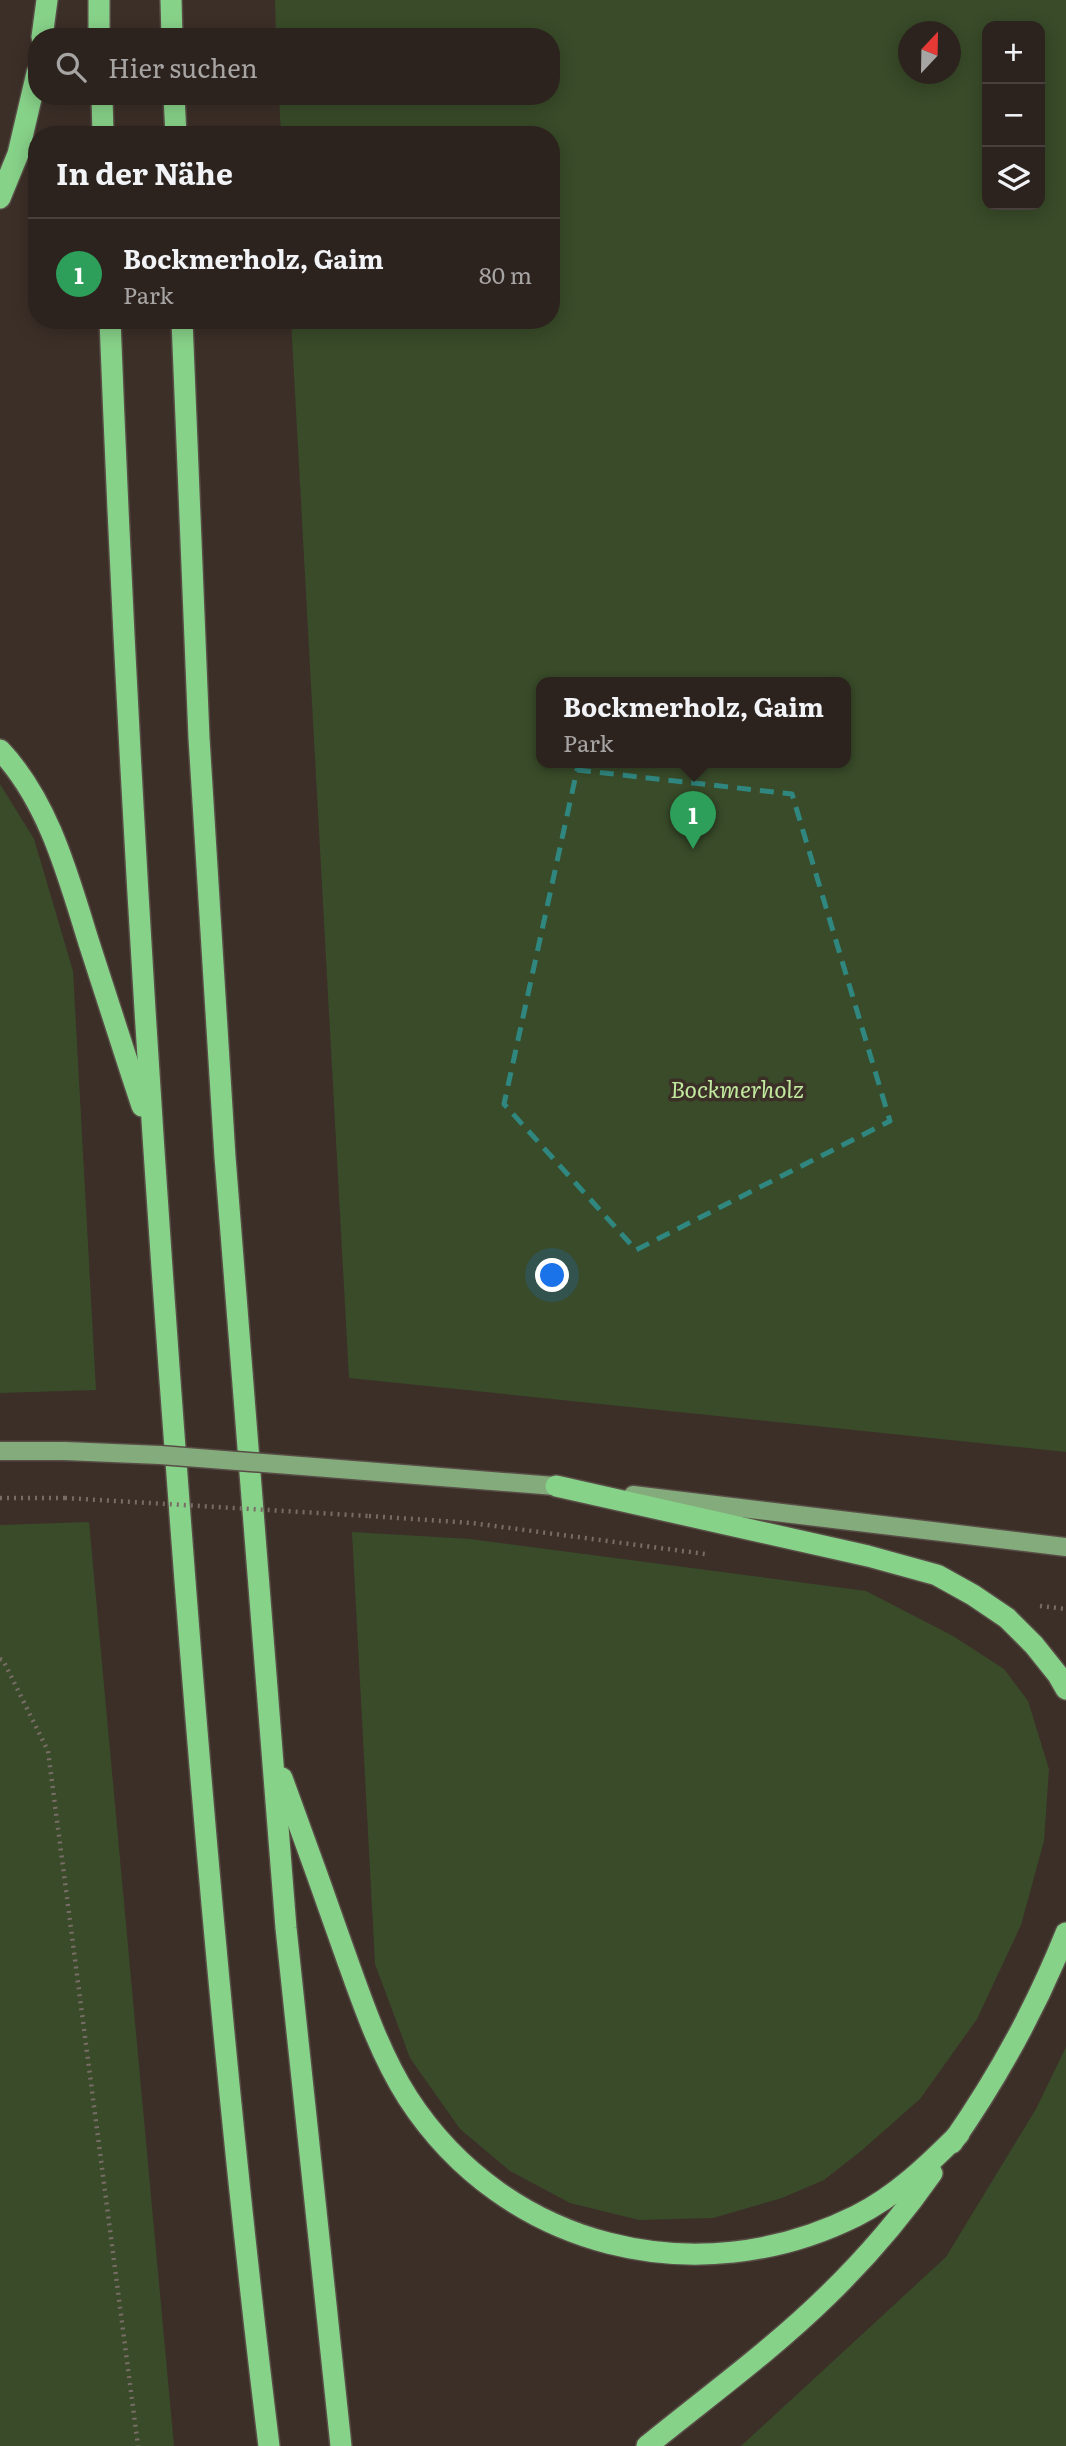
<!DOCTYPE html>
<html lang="de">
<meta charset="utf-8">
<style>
body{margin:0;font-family:Literata,serif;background:#392f2b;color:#f1f3f6}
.controls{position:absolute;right:21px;top:21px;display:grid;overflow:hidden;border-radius:14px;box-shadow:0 4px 18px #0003}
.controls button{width:63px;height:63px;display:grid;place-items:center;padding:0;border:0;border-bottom:2px solid #48403c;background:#2d231e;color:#f1f3f6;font:35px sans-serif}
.compass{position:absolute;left:898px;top:21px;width:63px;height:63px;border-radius:50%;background:#2d231e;box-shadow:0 4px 18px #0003;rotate:22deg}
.you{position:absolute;left:553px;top:1276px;width:24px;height:24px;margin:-18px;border:5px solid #fff;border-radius:50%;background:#1a73e8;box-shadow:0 0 0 10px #1a73e833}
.badge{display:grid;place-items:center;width:46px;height:46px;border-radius:50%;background:#f09ab7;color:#fff;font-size:23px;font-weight:700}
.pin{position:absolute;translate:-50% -58px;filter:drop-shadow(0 2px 4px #0008)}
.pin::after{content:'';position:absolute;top:37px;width:24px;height:21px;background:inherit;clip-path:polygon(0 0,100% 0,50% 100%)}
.popup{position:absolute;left:536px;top:677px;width:315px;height:91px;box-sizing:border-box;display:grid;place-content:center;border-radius:14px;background:#2d231e;filter:drop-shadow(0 2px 5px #0005);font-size:23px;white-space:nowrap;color:#a7a4a4}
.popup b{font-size:26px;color:#f1f3f6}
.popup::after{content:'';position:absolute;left:50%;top:100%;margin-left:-14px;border:14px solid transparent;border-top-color:#2d231e}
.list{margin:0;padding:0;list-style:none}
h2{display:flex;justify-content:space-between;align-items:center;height:91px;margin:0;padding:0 28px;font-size:30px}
h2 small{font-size:23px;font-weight:400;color:#a7a4a4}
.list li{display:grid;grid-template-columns:46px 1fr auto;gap:21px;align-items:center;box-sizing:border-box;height:112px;padding:0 28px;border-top:2px solid #48403c}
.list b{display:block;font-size:26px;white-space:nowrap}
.list p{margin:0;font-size:23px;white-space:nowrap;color:#a7a4a4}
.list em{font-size:23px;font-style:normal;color:#a7a4a4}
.icon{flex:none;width:38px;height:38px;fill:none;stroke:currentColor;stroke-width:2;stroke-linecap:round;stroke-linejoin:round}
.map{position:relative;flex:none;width:1066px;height:2446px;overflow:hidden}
.search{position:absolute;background:#2d231e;box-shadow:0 4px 18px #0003;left:28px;top:28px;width:532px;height:77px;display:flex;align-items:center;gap:18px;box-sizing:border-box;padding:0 24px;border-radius:28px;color:#a7a4a4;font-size:26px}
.panel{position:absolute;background:#2d231e;box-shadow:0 4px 18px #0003;left:28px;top:126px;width:532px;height:203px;border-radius:28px}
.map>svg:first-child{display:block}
.green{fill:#394b29;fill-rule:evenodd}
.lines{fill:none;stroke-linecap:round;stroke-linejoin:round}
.primary-casing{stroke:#584d46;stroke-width:21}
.highway-casing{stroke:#584d46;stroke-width:24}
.path{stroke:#786c66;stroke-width:4.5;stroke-dasharray:2 5;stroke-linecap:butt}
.primary{stroke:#84ab7b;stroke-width:18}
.highway{stroke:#87d289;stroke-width:21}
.primary-bridge-casing{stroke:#584d46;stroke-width:21;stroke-linecap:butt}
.path-bridge{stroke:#786c66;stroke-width:4.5;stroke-dasharray:2 5;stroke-linecap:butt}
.primary-bridge{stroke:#84ab7b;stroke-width:18}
.marked{fill:none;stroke:#30877f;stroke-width:5;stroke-dasharray:14 9;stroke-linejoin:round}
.labels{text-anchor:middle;stroke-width:7;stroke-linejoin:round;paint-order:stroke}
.park-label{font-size:23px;font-style:italic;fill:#c0e99e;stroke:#3c2f28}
</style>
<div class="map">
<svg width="1066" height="2446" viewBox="0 0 1066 2446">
<rect width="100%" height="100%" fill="#3c2f28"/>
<g class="green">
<path d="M275 0H1066V1452L349 1378 291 320H551V135H281L279 96H551V37H276ZM987 26H1040V205H987ZM908 32H950V74H908ZM541 683H845V763H541Z"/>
<polygon points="0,784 34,839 73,971 96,1390 0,1393"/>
<polygon points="89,1522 174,2446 0,2446 0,1525"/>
<polygon points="352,1532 470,1539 866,1591 953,1636 1004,1669 1028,1701 1049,1769 1044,1841 1021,1925 977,2019 920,2099 861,2151 824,2180 782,2198 713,2218 639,2220 570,2203 510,2171 460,2129 410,2058 375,1964"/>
<polygon points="1066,2047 1066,2446 741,2446 946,2257 1036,2109"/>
</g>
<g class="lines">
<g class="primary-casing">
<g id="primary">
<polyline points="0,1451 65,1451"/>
<polyline points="365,1471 567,1487"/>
<polyline points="633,1495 1066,1547"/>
</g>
</g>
<g class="highway-casing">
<g id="highway">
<polyline points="99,0 99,37"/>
<polyline points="171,0 172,37"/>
<polyline points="42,37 47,0"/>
<polyline points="102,96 103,135"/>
<polyline points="174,96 176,135"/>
<polyline points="0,198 18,154 37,73"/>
<path d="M110 320C125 706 148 1091 177 1475 201 1800 229 2123 269 2446"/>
<polyline points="182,320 199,738 225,1157 286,1928 341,2446"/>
<path d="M0 750C49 802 68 876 89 943 107 998 124 1052 142 1106"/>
<polyline points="556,1486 868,1556 937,1575 973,1595 1007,1618 1034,1645 1058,1675 1066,1689"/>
<path d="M282 1778C303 1835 323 1891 343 1948 361 1998 379 2053 408 2098 506 2249 697 2295 856 2216 896 2196 928 2165 959 2134"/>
<path d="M952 2143C998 2077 1036 2008 1066 1933"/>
<path d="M647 2446C707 2397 772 2350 828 2295 866 2258 902 2216 932 2173"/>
</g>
</g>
<g class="path">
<polyline points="0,1498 65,1498"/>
<polyline points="369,1516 472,1523 705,1554"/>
<polyline points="1040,1606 1066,1609"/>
<polyline points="0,1659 3,1660 48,1751 138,2446"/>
</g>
<use href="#primary" class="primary"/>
<use href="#highway" class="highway"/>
<g class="primary-bridge-casing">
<polyline id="primary-bridge" points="65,1451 160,1455 365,1471"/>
</g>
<polyline class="path-bridge" points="65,1498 369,1516"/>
<use href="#primary-bridge" class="primary-bridge"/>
</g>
<path class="marked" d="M577 770 792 794 890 1121 636 1250 504 1104Z"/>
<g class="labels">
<g class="park-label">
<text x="737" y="1098">Bockmerholz</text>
</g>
</g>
</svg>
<div class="controls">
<button>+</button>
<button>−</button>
<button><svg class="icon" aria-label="layers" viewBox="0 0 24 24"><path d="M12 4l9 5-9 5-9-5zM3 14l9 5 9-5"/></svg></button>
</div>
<svg class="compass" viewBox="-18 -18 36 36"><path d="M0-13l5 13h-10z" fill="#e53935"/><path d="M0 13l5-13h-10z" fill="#a7a4a4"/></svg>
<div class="you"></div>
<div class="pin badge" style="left:693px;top:849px;background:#2e9e5b">1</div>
<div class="popup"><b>Bockmerholz, Gaim</b>Park</div>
<div class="search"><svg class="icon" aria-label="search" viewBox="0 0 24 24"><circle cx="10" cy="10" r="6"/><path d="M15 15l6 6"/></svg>Hier suchen</div>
<section class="panel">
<h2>In der Nähe<small></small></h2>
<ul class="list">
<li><span class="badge" style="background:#2e9e5b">1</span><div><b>Bockmerholz, Gaim</b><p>Park</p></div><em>80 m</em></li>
</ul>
</section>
</div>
